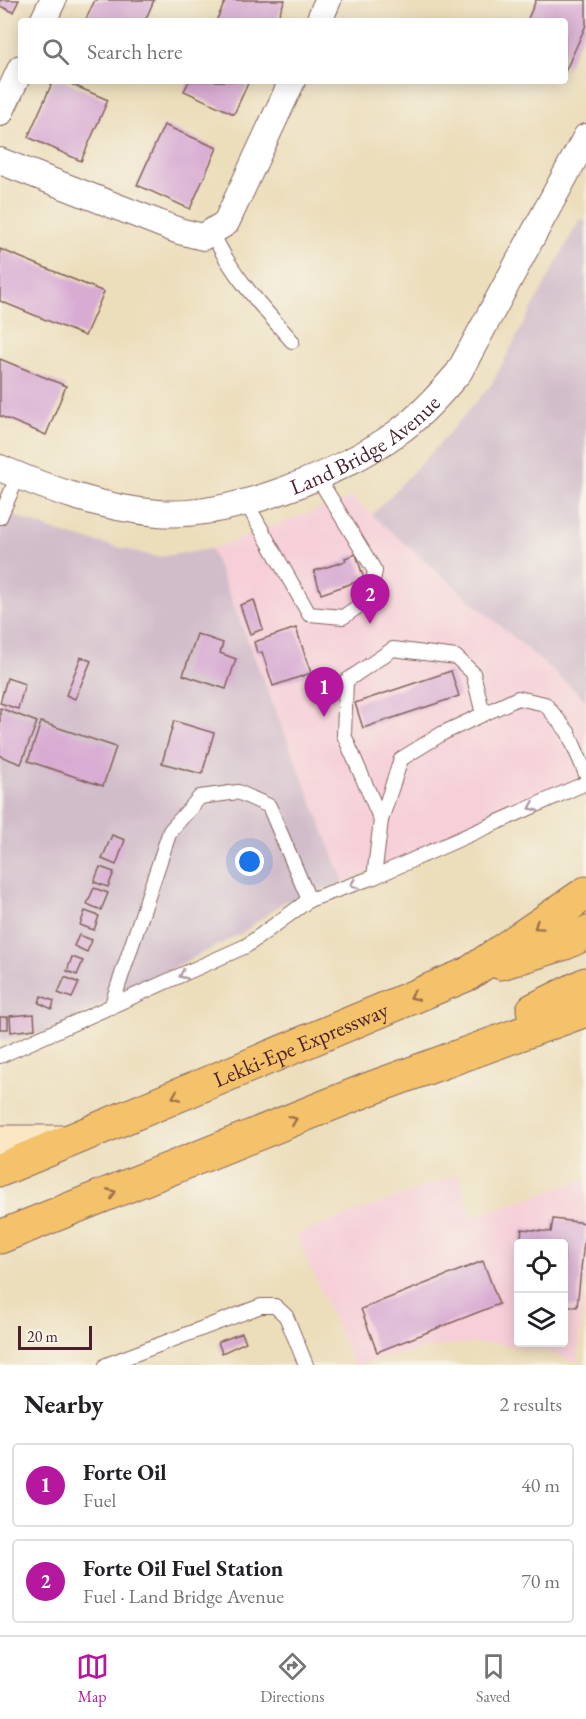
<!DOCTYPE html>
<meta charset="utf-8">
<style>
body{margin:0;font-family:"EB Garamond",serif;background:#f6f6f6;color:#202124}
.controls{position:absolute;right:18px;bottom:18px;display:grid;overflow:hidden;border-radius:6px;box-shadow:0 3px 15px #0003}
.controls button{width:54px;height:54px;display:grid;place-items:center;padding:0;border:0;border-bottom:2px solid #e0e0e0;background:#fff;color:#202124;font:30px sans-serif}
.scale{position:absolute;left:18px;bottom:15px;width:74px;box-sizing:border-box;padding-left:6px;border:3px solid #4a1f2b;border-top:0;font-size:16px;line-height:21px;white-space:nowrap;color:#4a1f2b;-webkit-text-stroke:4px #f7f3e8;paint-order:stroke}
.you{position:absolute;left:250px;top:862px;width:21px;height:21px;margin:-15px;border:4px solid #fff;border-radius:50%;background:#1a73e8;box-shadow:0 0 0 9px #1a73e833}
.badge{display:grid;place-items:center;width:39px;height:39px;border-radius:50%;background:#b5179e;color:#fff;font-size:20px;font-weight:700}
.pin{position:absolute;translate:-50% -50px;filter:drop-shadow(0 2px 3px #0008)}
.pin::after{content:'';position:absolute;top:32px;width:21px;height:18px;background:inherit;clip-path:polygon(0 0,100% 0,50% 100%)}
.list{margin:0;padding:0;list-style:none}
h2{display:flex;justify-content:space-between;align-items:center;height:78px;margin:0;padding:0 24px;font-size:26px}
h2 small{font-size:20px;font-weight:400;color:#757577}
.list li{display:grid;grid-template-columns:39px 1fr auto;gap:18px;align-items:center;box-sizing:border-box;height:84px;margin:0 12px 12px;padding:0 12px;border:2px solid #e0e0e0;border-radius:6px}
.list b{display:block;font-size:22px;white-space:nowrap}
.list p{margin:0;font-size:20px;white-space:nowrap;color:#757577}
.list em{font-size:20px;font-style:normal;color:#757577}
.icon{flex:none;width:33px;height:33px;fill:none;stroke:currentColor;stroke-width:2;stroke-linecap:round;stroke-linejoin:round}
.map{position:relative;flex:none;width:586px;height:1365px;overflow:hidden}
.search{position:absolute;background:#fff;box-shadow:0 3px 15px #0003;left:18px;right:18px;top:18px;height:66px;display:flex;align-items:center;gap:15px;box-sizing:border-box;padding:0 21px;border-radius:6px;color:#757577;font-size:22px}
.sheet{height:270px;background:#fff}
nav{display:flex;justify-content:space-around;align-items:center;box-sizing:border-box;height:84px;border-top:2px solid #e0e0e0;background:#fff;font-size:16px;color:#757577}
nav a{display:grid;justify-items:center;gap:3px}
nav .on{color:#b5179e}
.map>svg:first-child{display:block}
.built{fill:#f6cfd8;fill-rule:evenodd}
.industrial{fill:#d1bdca}
.building{fill:#d8abd3}
.lines{fill:none;stroke-linecap:round;stroke-linejoin:round}
.lane-casing{stroke:#83625d;stroke-width:16}
.street-casing{stroke:#83625d;stroke-width:28}
.secondary-casing{stroke:#83625d;stroke-width:35}
.highway-casing{stroke:#83625d;stroke-width:35}
.lane{stroke:#fff;stroke-width:14}
.street{stroke:#fff;stroke-width:26}
.secondary{stroke:#fae7c3;stroke-width:33}
.highway{stroke:#f3c26a;stroke-width:33}
.oneway{stroke:#ae9aa0}
.oneway2{stroke:#9e704a}
.labels{text-anchor:middle;stroke-width:6;stroke-linejoin:round;paint-order:stroke}
.street-label{font-size:22px;fill:#4a1f2b;stroke:#f7f3e8}
</style>
<div class="map">
<svg width="586" height="1365" viewBox="0 0 586 1365">
<rect width="100%" height="100%" fill="#f7f3e8"/>
<filter id="ink" filterUnits="userSpaceOnUse"><feTurbulence type="fractalNoise" baseFrequency=".0167" numOctaves="2"/><feDisplacementMap in="SourceGraphic" scale="12" xChannelSelector="R" yChannelSelector="G"/><feConvolveMatrix kernelMatrix="1 2 1 2 8 2 1 2 1" color-interpolation-filters="sRGB"/></filter>
<filter id="wash" filterUnits="userSpaceOnUse"><feTurbulence type="fractalNoise" baseFrequency=".008" numOctaves="4" result="noise"/><feDisplacementMap in="SourceGraphic" scale="24" xChannelSelector="R" yChannelSelector="G"/><feGaussianBlur stdDeviation="1.35" result="paint"/><feColorMatrix in="noise" values="0 0 0 0 0 0 0 0 0 0 0 0 0 0 0 0 0 1.4 0 .05"/><feComposite in="paint" operator="in"/></filter>
<g filter="url(#wash)">
<rect width="100%" height="100%" fill="#ecdebb"/>
<g class="built">
<polygon points="352,497 586,700 586,778 564,792 344,882 211,549"/>
<path d="M458 1174 473 1217 586 1179V1272L577 1363 551 1352 495 1343 458 1344 418 1350 354 1365 296 1235ZM518 1244H564V1342H518Z"/>
</g>
<g class="industrial">
<polygon points="580,219 586,222 586,700 372,515 433,451 491,385"/>
<polygon points="0,510 57,532 157,557 211,549 344,882 284,902 242,933 45,1033 0,1040"/>
</g>
<g id="blocks">
<g class="building">
<polygon points="0,0 19,0 13,12 0,6"/>
<polygon points="95,0 154,0 145,21 85,21"/>
<polygon points="226,0 285,0 276,21 216,21"/>
<polygon points="536,0 586,0 586,25 565,72 565,21 527,21"/>
<polygon points="53,81 64,81 108,100 81,161 28,137"/>
<polygon points="189,81 249,81 234,114 184,91"/>
<polygon points="164,125 217,148 190,209 137,185"/>
<polygon points="0,249 104,292 85,336 0,301"/>
<polygon points="0,359 66,386 46,435 0,416"/>
<polygon points="356,554 364,579 321,594 314,571 346,561 345,558"/>
<polygon points="254,600 263,629 250,634 240,605"/>
<polygon points="296,628 311,673 273,686 262,652 257,653 254,642"/>
<polygon points="197,634 223,643 220,653 236,659 226,689 183,675"/>
<polygon points="81,657 91,661 75,699 66,695"/>
<polygon points="451,671 459,696 363,728 355,703"/>
<polygon points="7,678 25,684 18,709 0,703"/>
<polygon points="0,708 37,722 21,764 0,756"/>
<polygon points="174,721 214,733 202,774 162,763"/>
<polygon points="41,722 116,747 103,786 28,761"/>
<polygon points="112,835 125,840 116,865 102,859"/>
<polygon points="100,867 114,872 108,887 94,882"/>
<polygon points="94,888 108,893 101,910 87,904"/>
<polygon points="85,911 99,916 94,930 80,925"/>
<polygon points="79,935 92,940 87,952 74,946"/>
<polygon points="72,957 83,961 77,975 67,971"/>
<polygon points="65,977 79,983 72,998 58,993"/>
<polygon points="41,996 54,1001 52,1009 39,1003"/>
<polygon points="34,1014 35,1029 11,1032 10,1016"/>
<rect x="0" y="1017" width="8" height="12"/>
<polygon points="553,1219 586,1223 577,1307 564,1305 564,1244 520,1244 522,1229 551,1232"/>
<polygon points="483,1261 499,1304 377,1352 361,1309"/>
<polygon points="242,1333 246,1342 222,1353 218,1342"/>
</g>
</g>
</g>
<g filter="url(#ink)">
<use href="#blocks" fill-opacity="0" stroke="#83625d" stroke-width="1.5"/>
<g class="lines">
<g class="lane-casing">
<g id="lane">
<path d="M212 232C230 273 263 308 292 341"/>
<polyline points="247,504 309,614 343,617 369,599 375,571 317,476"/>
<polyline points="0,517 18,476"/>
<polyline points="381,820 344,735 346,681 393,649 456,657 473,673 483,714"/>
<polyline points="374,877 381,820 401,759 443,733 518,698 545,704 568,732 586,774"/>
<polyline points="111,1007 170,831 200,797 238,792 269,806 309,900"/>
<polyline points="0,1056 246,946 309,900 374,877 586,783"/>
<polyline points="106,1365 261,1306 275,1306 286,1316 306,1365"/>
</g>
</g>
<g class="street-casing">
<g id="street">
<polyline points="43,21 53,0"/>
<polyline points="319,21 328,0"/>
<polyline points="0,113 21,68"/>
<polyline points="0,161 179,231 203,237 226,223 292,81"/>
<path id="s1" d="M0 468C51 490 102 508 158 513 228 519 340 474 397 433 421 416 440 394 459 372L586 137"/>
</g>
</g>
<g class="secondary-casing">
<polyline id="secondary" points="0,1142 66,1142"/>
</g>
<g class="highway-casing">
<g id="highway">
<polyline points="501,963 565,943 586,933"/>
<polyline points="533,1010 586,984"/>
<path id="s2" d="M0 1170 468 974 586 893"/>
<polyline points="0,1237 369,1089 586,1010"/>
</g>
</g>
<use href="#lane" class="lane"/>
<use href="#street" class="street"/>
<use href="#secondary" class="secondary"/>
<use href="#highway" class="highway"/>
</g>
<defs><path id="oneway-chevron" d="M-2-3.5L2.5 0L-2 3.5" fill="none" stroke-width="1.6" stroke-linecap="round" stroke-linejoin="round" transform="scale(1.5)"/></defs>
<g class="oneway">
<use href="#oneway-chevron" transform="translate(533 807) rotate(156)"/>
<use href="#oneway-chevron" transform="translate(354 884) rotate(160)"/>
<use href="#oneway-chevron" transform="translate(183 975) rotate(156)"/>
</g>
<g class="oneway2">
<use href="#oneway-chevron" transform="translate(538 926) rotate(146)"/>
<use href="#oneway-chevron" transform="translate(414 996) rotate(157)"/>
<use href="#oneway-chevron" transform="translate(176 1096) rotate(157)"/>
<use href="#oneway-chevron" transform="translate(293 1120) rotate(-22)"/>
<use href="#oneway-chevron" transform="translate(112 1193) rotate(-22)"/>
</g>
</g>
<g class="labels">
<g class="street-label">
<text dy="8" stroke="none"><textPath href="#s1" startOffset="387">Land Bridge Avenue</textPath></text>
<text dy="8" stroke="none"><textPath href="#s2" startOffset="326">Lekki-Epe Expressway</textPath></text>
</g>
</g>
</svg>
<div class="controls">
<button><svg class="icon" aria-label="locate" viewBox="0 0 24 24"><circle cx="12" cy="12" r="6"/><path d="M12 2v4M12 18v4M2 12h4M18 12h4"/></svg></button>
<button><svg class="icon" aria-label="layers" viewBox="0 0 24 24"><path d="M12 4l9 5-9 5-9-5zM3 14l9 5 9-5"/></svg></button>
</div>
<div class="scale">20 m</div>
<div class="you"></div>
<div class="pin badge" style="left:324px;top:717px">1</div>
<div class="pin badge" style="left:370px;top:624px">2</div>
<div class="search"><svg class="icon" aria-label="search" viewBox="0 0 24 24"><circle cx="10" cy="10" r="6"/><path d="M15 15l6 6"/></svg>Search here</div>
</div>
<section class="sheet">
<h2>Nearby<small>2 results</small></h2>
<ul class="list">
<li><span class="badge">1</span><div><b>Forte Oil</b><p>Fuel</p></div><em>40 m</em></li>
<li><span class="badge">2</span><div><b>Forte Oil Fuel Station</b><p>Fuel · Land Bridge Avenue</p></div><em>70 m</em></li>
</ul>
</section>
<nav>
<a class="on"><svg class="icon" aria-label="map" viewBox="0 0 24 24"><path d="M3 6l6-2 6 2 6-2v14l-6 2-6-2-6 2zM9 4v14M15 6v14"/></svg>Map</a>
<a><svg class="icon" aria-label="directions" viewBox="0 0 24 24"><path d="M12 3l9 9-9 9-9-9zM9 14v-3h6M13 9l2 2-2 2"/></svg>Directions</a>
<a><svg class="icon" aria-label="saved" viewBox="0 0 24 24"><path d="M7 4h10v16l-5-4-5 4z"/></svg>Saved</a>
</nav>
